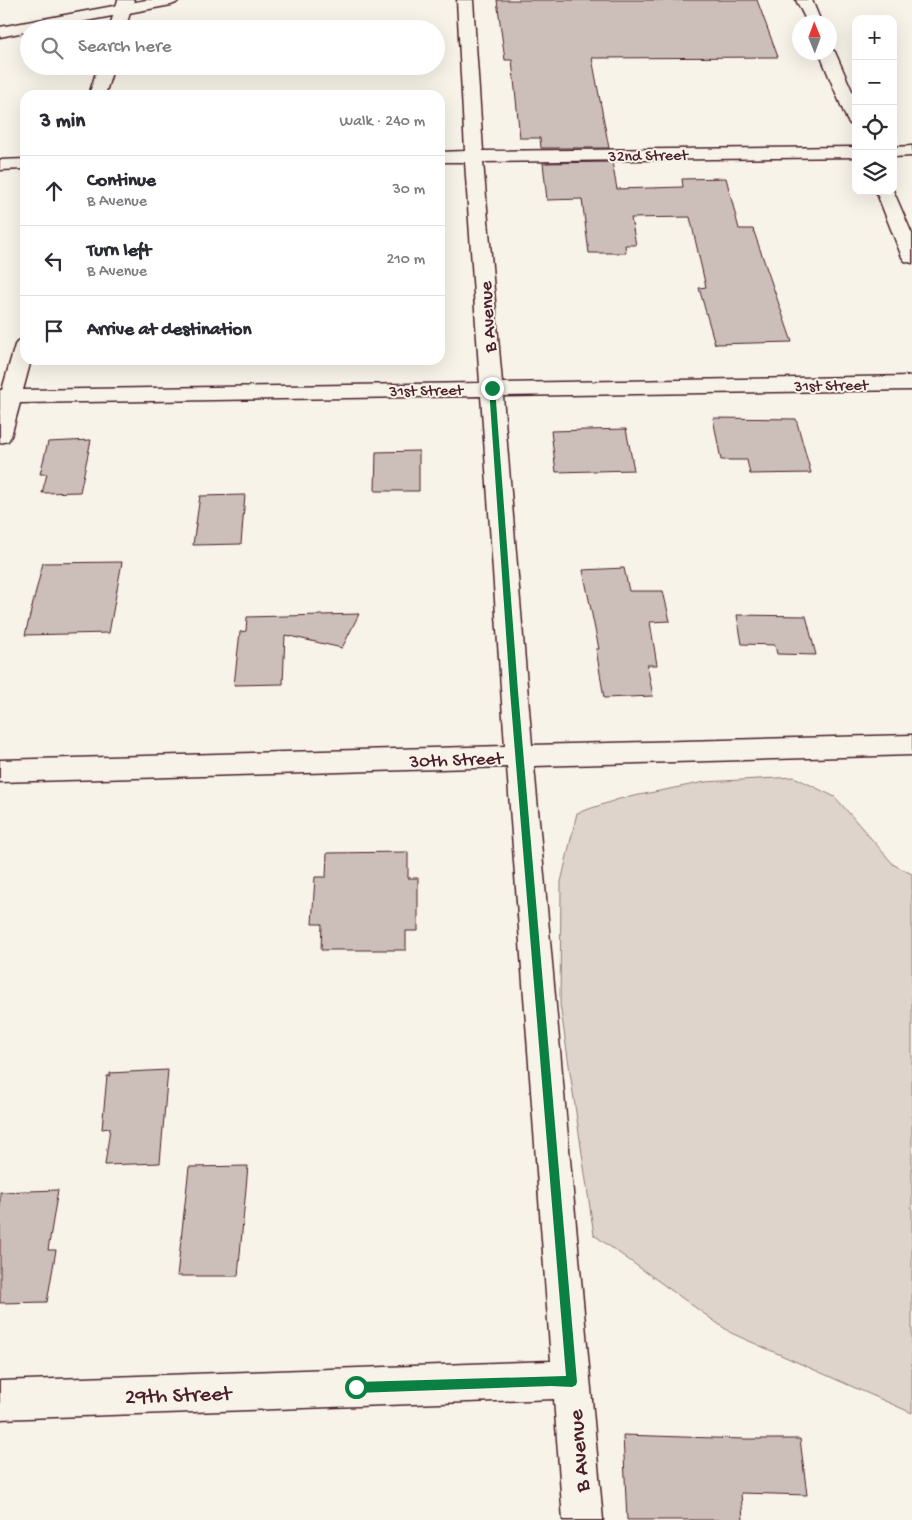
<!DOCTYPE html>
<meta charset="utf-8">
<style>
body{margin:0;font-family:"Gochi Hand",sans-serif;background:#f7f7f7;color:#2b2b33}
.controls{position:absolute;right:15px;top:15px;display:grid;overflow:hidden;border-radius:10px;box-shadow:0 5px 20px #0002}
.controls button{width:45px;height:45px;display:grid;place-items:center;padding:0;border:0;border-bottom:1px solid #e1e1e2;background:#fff;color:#2b2b33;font:25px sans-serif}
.compass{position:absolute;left:792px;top:15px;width:45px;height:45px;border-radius:50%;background:#fff;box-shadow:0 5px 20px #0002;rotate:359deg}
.stop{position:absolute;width:15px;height:15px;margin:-11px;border:4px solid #0b8043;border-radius:50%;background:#fff}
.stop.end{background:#0b8043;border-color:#fff;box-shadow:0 1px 5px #0008}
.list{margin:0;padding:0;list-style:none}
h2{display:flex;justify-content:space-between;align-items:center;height:65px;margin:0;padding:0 20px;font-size:21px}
h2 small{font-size:16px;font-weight:400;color:#7c7c81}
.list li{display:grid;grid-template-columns:32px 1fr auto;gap:15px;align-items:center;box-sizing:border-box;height:70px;padding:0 20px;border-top:1px solid #e1e1e2}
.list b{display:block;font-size:19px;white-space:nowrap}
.list p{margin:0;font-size:16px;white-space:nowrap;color:#7c7c81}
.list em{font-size:16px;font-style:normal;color:#7c7c81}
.icon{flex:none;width:28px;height:28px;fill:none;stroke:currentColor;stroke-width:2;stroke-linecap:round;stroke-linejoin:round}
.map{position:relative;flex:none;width:912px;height:1520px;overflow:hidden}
.search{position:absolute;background:#fff;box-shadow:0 5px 20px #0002;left:20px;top:20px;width:425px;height:55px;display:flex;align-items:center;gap:12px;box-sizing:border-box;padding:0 18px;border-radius:28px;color:#7c7c81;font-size:19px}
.panel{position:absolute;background:#fff;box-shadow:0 5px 20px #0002;left:20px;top:90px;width:425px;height:275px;border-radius:15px}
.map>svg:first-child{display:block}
.green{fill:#ded4cc;stroke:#947a7c}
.building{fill:#ccbfb9;stroke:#4a1f2b}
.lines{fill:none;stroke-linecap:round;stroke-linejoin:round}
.minor-casing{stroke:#4a1f2b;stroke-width:3}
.major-casing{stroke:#4a1f2b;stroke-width:3}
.minor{fill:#f7f3e8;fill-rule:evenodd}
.major{fill:#f7f3e8;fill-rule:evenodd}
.route{fill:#0b8043}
.labels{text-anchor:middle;stroke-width:4;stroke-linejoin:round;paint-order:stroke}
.far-street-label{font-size:16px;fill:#4a1f2b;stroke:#f7f3e8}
.street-label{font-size:19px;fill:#4a1f2b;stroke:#f7f3e8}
.near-street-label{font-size:22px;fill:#4a1f2b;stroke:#f7f3e8}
</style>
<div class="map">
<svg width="912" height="1520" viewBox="0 0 912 1520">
<rect width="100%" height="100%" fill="#f7f3e8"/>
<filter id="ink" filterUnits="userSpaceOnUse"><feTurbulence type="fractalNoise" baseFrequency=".02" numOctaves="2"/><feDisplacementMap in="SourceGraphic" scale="10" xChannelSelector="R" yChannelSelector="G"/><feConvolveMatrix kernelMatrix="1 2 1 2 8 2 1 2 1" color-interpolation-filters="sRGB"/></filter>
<g filter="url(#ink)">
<polygon class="green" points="794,777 835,797 894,865 912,874 912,1413 731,1333 594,1235 560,1004 561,882 577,813 619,799 705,782"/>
<g class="building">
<polygon points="497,0 757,0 778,57 592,58 609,148 541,148 540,138 520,138 512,60 505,60"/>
<polygon points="612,162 617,189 683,187 682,179 726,178 739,229 753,229 792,342 715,344 699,288 706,287 690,217 631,218 636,245 625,245 626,253 589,253 582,199 547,200 543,163"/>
<polygon points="713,418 796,419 811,473 750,474 747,460 721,460"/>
<polygon points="626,429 634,470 556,472 551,431"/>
<polygon points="91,440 80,492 42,493 47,474 40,474 48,442"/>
<polygon points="419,451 419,491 375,491 376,452"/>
<polygon points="245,495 241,544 193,545 200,496"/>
<polygon points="122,562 109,633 25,635 43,563"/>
<polygon points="624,568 629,591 663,591 670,621 650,622 657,665 647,665 653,696 604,698 596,649 599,649 583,570"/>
<polygon points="359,614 342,648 285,635 283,684 234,685 240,632 246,631 247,617"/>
<polygon points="737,615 806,616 816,655 777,654 775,645 742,644"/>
<polygon points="408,852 408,878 418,878 418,931 406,931 406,950 321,950 322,924 312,924 315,877 326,877 327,853"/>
<polygon points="168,1070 160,1163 105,1165 110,1128 102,1129 107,1076 110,1076 110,1073"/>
<polygon points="248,1166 238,1276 177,1276 189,1167"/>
<polygon points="58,1190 48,1250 56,1250 47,1302 0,1303 0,1192"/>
<polygon points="623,1435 744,1439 800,1439 807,1495 741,1493 743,1520 627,1520"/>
</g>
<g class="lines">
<g class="minor-casing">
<g id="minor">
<polygon points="118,0 134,0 125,29 109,29"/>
<polygon points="457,0 473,0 483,151 856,147 856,157 483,162 502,383 912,376 912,390 503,396 532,745 912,735 912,755 534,766 603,1520 563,1520 554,1399 0,1419 0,1381 551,1361 507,767 0,782 0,760 505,746 481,396 20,403 11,436 8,441 0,443 0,390 2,390 15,345 18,341 25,339 25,360 31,360 23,390 480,383 465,162 440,162 440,152 465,151"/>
<polygon points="796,0 812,0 821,22 807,22"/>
<polygon points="830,48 835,52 856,100 856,125 850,124 847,120 819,52 830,52"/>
<polygon points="98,66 114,66 105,95 89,95"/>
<polygon points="912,146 912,156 893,157 893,147"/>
<polygon points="25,159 25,169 0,170 0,160"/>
<polygon points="893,190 912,234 912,263 905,261 902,257 876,191 893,191"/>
</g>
</g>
<g class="major-casing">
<polygon id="major" points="146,0 179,0 176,3 171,5 43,29 29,29 29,31 0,37 0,27"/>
</g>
<use href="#minor" class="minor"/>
<use href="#major" class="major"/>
</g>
</g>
<polygon class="route" points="492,386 495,388 518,691 577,1382 576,1385 572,1387 551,1386 356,1393 352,1391 351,1387 352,1383 356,1382 566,1376 510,691 489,388"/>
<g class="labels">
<g class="far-street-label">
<text transform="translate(648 154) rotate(-1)" y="6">32nd Street</text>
<text transform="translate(831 384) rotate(-1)" y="6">31st Street</text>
<text transform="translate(426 389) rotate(-1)" y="6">31st Street</text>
</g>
<g class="street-label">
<text transform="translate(486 317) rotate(-94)" y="7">B Avenue</text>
<text transform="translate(456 758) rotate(-2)" y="7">30th Street</text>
</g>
<g class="near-street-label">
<text transform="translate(178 1393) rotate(-2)" y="8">29th Street</text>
<text transform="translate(577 1451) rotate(-95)" y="8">B Avenue</text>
</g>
</g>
</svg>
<div class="controls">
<button>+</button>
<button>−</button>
<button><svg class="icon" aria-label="locate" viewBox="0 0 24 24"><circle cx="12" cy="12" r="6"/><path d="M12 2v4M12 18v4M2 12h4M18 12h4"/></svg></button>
<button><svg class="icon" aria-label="layers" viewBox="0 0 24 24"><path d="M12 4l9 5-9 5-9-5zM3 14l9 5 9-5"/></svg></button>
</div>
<svg class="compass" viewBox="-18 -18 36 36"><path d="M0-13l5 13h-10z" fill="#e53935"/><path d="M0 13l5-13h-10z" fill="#7c7c81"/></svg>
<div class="stop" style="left:356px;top:1387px"></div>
<div class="stop end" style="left:492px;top:388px"></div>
<div class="search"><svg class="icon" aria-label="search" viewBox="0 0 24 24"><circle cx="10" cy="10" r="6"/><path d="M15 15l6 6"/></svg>Search here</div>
<section class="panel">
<h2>3 min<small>Walk · 240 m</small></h2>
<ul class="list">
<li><svg class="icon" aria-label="ahead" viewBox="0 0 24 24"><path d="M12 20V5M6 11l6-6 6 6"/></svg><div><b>Continue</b><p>B Avenue</p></div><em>30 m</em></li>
<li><svg class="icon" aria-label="left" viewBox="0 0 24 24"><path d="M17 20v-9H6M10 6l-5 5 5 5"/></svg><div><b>Turn left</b><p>B Avenue</p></div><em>210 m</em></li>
<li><svg class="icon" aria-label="arrive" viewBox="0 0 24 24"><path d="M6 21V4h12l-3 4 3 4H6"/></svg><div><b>Arrive at destination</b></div></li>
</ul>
</section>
</div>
